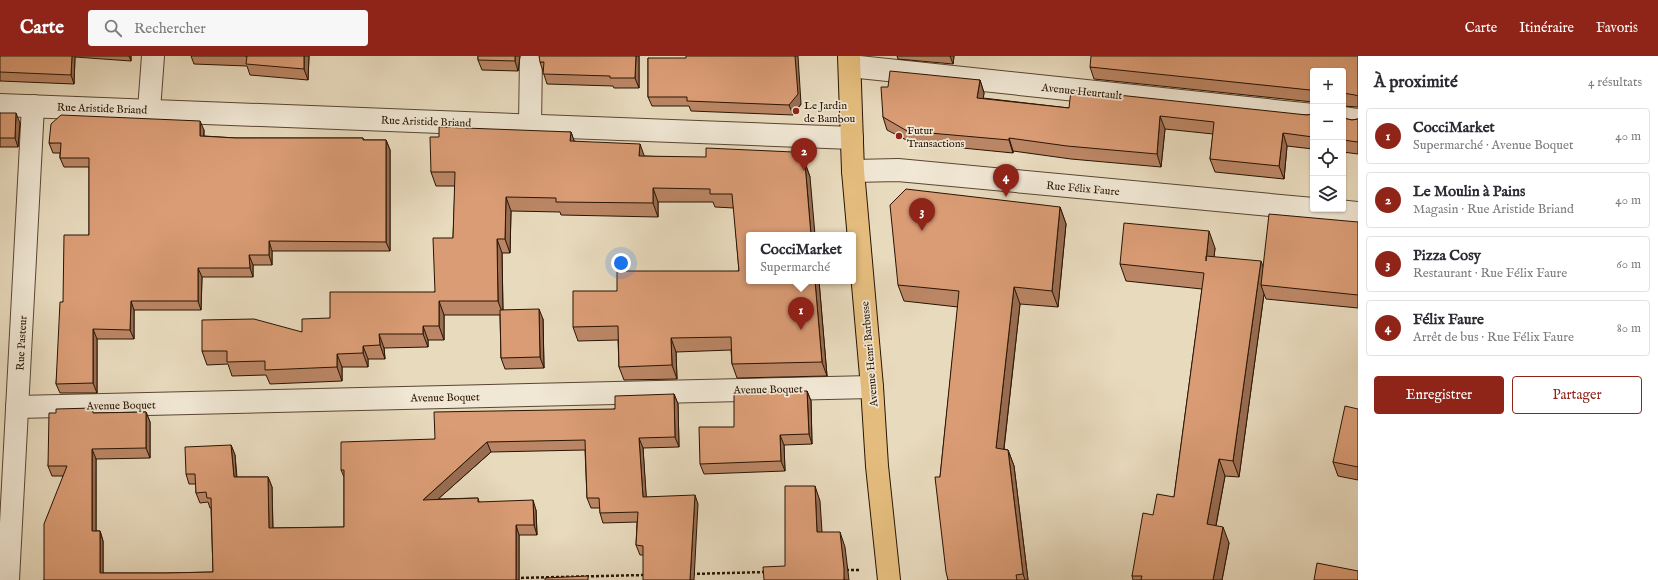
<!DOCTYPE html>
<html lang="fr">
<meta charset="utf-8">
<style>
body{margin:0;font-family:"IM FELL English",serif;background:#f7f7f7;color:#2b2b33}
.controls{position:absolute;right:12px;top:12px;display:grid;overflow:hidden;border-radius:4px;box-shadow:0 1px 3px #0004}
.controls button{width:36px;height:36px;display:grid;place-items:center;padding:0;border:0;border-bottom:1px solid #e1e1e2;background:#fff;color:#2b2b33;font:20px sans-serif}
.you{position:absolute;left:621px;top:207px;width:14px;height:14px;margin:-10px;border:3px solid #fff;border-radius:50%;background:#1a73e8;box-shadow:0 0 0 6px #1a73e833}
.badge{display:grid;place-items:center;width:26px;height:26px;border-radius:50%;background:#8f2418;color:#fff;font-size:13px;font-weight:700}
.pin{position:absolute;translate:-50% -33px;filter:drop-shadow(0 1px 2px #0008)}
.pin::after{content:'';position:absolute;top:21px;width:14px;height:12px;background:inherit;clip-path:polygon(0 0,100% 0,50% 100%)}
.popup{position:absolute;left:746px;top:176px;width:110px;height:52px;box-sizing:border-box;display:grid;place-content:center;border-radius:4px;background:#fff;filter:drop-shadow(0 1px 3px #0005);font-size:13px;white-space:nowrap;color:#7c7c81}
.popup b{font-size:15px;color:#2b2b33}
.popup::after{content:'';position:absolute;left:50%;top:100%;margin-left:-8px;border:8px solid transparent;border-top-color:#fff}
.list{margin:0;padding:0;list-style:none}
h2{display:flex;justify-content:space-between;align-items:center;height:52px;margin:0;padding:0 16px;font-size:17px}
h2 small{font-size:13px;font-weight:400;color:#7c7c81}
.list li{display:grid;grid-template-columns:26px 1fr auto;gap:12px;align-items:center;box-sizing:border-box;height:56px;margin:0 8px 8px;padding:0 8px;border:1px solid #e1e1e2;border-radius:4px}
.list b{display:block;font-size:15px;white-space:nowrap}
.list p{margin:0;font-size:13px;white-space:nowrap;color:#7c7c81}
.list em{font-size:13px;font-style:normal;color:#7c7c81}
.actions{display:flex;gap:8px;padding:12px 16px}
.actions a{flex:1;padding:9px 0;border:1px solid #8f2418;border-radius:4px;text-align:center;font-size:14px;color:#8f2418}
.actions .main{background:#8f2418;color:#fff}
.icon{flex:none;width:22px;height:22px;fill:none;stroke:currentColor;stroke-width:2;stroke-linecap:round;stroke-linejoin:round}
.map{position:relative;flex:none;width:1358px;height:524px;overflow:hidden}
header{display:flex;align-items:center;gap:24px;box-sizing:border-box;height:56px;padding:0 20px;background:#8f2418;color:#fff}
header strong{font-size:19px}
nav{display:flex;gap:22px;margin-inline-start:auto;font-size:14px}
.search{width:280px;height:36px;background:#f7f7f7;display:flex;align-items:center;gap:10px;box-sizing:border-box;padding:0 14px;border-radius:4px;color:#7c7c81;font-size:15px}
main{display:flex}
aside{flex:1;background:#fff}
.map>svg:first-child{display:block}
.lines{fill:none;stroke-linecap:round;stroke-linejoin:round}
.minor-casing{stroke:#594632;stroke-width:24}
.major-casing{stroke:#291403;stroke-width:24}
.path{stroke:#291403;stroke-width:2.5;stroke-dasharray:3 2;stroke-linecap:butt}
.minor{stroke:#f0e7d4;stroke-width:22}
.major{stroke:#e4bd7e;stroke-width:22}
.wall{fill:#bb8665;stroke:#291403}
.shaded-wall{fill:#996d52;stroke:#291403}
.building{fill:#da9c75;stroke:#291403}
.poi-dot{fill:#8f2418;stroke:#f0e7d4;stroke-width:1.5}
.labels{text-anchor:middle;stroke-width:3.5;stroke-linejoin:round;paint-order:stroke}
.street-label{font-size:11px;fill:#291403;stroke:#f0e7d4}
.poi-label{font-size:11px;fill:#291403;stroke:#f0e7d4;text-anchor:start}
</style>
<header>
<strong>Carte</strong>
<div class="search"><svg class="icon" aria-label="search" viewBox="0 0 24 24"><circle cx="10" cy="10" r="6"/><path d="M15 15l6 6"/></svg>Rechercher</div>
<nav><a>Carte</a><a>Itinéraire</a><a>Favoris</a></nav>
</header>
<main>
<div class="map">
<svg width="1358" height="524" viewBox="0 0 1358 524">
<rect width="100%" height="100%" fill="#e8dabd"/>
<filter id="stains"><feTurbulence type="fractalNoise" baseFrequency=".005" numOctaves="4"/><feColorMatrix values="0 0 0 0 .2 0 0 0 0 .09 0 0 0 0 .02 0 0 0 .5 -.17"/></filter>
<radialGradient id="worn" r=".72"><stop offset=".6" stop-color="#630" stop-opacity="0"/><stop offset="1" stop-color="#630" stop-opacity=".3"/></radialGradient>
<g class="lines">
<g class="minor-casing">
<g id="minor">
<polyline points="850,10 1313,59"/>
<polyline points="0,49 852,82"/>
<polyline points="149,54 153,0"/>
<polyline points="1343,62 1358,64"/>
<polyline points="530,70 531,0"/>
<polyline points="853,115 898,114 1313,153"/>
<polyline points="1319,153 1358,157"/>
<polyline points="17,351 872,331"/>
<polyline points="8,524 33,50"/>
</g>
</g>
<g class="major-casing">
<polyline id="major" points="849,0 853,115 872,331 877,410 889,524"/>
</g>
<g class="path">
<polyline points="846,514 859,514"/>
<polyline points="692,518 765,516"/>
<polyline points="516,522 645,519"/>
</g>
<use href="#minor" class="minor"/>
<use href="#major" class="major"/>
</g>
<g class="wall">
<polygon points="0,0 131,0 131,5 75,1 74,28 0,25"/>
<polygon points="191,0 309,0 308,24 250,19 247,10 194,8"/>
<polygon points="478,0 520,0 518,15 482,14 478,4"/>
<polygon points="639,0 639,32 614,32 613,30 547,28 540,6"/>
<polygon points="897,0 954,0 953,8 898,3"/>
<polygon points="1358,0 1358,51 1343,50 1343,15 1313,15 1313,46 1094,23 1090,11"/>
<polygon points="648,2 801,48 793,59 691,55 689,50 652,50 648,41"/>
<polygon points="980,24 984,37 983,42 1069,52 1307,59 1313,58 1313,93 1287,90 1284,123 1215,116 1210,103 1213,78 1165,73 1161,111 1071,103 1013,95 1013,97 912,87 887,74 883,61 888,31"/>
<polygon points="0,57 20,67 18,91 0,91"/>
<polygon points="1343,62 1352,64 1358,63 1358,98 1343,96"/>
<polygon points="204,74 204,80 236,82 363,82 364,84 386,84 390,94 390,195 272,195 272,209 253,209 253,221 202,221 201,254 134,254 134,283 97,283 97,337 60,337 56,328 63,246 89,179 89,111 64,111 60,102 60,97 53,97 49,87"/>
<polygon points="571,76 574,85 644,100 805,107 810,121 749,225 819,225 827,320 737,322 732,308 731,294 676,296 677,323 624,324 619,311 618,284 578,285 573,271 617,235 739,215 734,152 715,151 713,146 658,146 658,161 561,159 560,156 511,155 510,197 502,197 503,254 543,263 544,312 505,313 501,302 500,259 444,259 444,284 428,284 428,291 384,292 385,303 368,303 368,311 342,311 342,325 270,328 266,319 232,320 228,308 207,309 202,295 302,276 330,262 435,236 453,182 455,130 436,130 431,116 439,81"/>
<polygon points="1060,151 1066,168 1058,251 1020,248 1004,393 1008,394 1014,410 1028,524 948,524 940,421 958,251 904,245 898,229"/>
<polygon points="1358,166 1358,252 1266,243 1264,238 1239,421 1225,420 1216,470 1229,487 1222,524 1133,524 1132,520 1153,459 1174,441 1202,233 1126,225 1120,208 1215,192 1214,201 1263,211"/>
<polygon points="807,335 811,345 812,388 784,389 785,415 704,418 700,408 734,371"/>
<polygon points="674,338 678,348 679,391 643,392 646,441 698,448 643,499 640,499 636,489 637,466 603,467 600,457 600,452 591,452 587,442 585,394 491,396 438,443 478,442 479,446 536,454 537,479 519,479 519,524 44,524 63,420 52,420 48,410 56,357 95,357 146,356 150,366 150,402 96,403 96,475 100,475 103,485 103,517 166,517 213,516 211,452 210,452 208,446 200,447 196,437 196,428 189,428 186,418 231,389 235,399 237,421 268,421 272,431 273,472 344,471 344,421 341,414 435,383 615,353"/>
<polygon points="1358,353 1358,424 1338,420 1333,406"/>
</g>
<g class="shaded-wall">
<polygon points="72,0 75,0 75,1 74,28 71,19"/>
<polygon points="129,0 131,0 131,5"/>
<polygon points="304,0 309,0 308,24 304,13"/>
<polygon points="515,0 520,0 518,15 515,5"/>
<polygon points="636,0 639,0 639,32 635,22"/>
<polygon points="795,0 798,0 801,48 793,59 789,49"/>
<polygon points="950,0 954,0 953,8"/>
<polygon points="980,24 984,37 982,54 977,42"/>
<polygon points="16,57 20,67 18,91 15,82"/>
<polygon points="1160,60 1165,73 1161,111 1157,98"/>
<polygon points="200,65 204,74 203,90 200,80"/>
<polygon points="571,76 576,90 570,85"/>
<polygon points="1283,77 1287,90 1284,123 1279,110"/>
<polygon points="1009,82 1013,95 1013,97 1009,84"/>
<polygon points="386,84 390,94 390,195 386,186"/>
<polygon points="640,88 645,102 639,100"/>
<polygon points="805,107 810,121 815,179 811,179"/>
<polygon points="653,132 658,146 658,161 653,147"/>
<polygon points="506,141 511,155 510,197 505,183"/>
<polygon points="1060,151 1066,168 1058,251 1052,235"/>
<polygon points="1209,175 1215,192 1212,221 1206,205"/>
<polygon points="497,183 502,197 503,259 498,245"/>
<polygon points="269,185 272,195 272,209 269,199"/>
<polygon points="249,199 253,209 253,221 250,212"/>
<polygon points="1261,205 1267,222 1261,229 1264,238 1239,421 1233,405"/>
<polygon points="198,212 202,221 201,254 198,245"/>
<polygon points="815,225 819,225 827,320 822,306"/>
<polygon points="1014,231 1020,248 1002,409 996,392"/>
<polygon points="131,245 134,254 134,283 130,274"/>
<polygon points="439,245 444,259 444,284 439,270"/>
<polygon points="539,253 543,263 544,312 540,301"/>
<polygon points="423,270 428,284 428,291 423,278"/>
<polygon points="93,273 97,283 97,337 93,327"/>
<polygon points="379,278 384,292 385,303 380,289"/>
<polygon points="671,282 676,296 677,323 672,309"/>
<polygon points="363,290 368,303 368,311 363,297"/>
<polygon points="337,298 342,311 342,325 337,311"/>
<polygon points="807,335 811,345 812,388 809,378"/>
<polygon points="674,338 678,348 679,391 675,381"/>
<polygon points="146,356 150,366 150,402 146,392"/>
<polygon points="780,379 784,389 785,415 781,405"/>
<polygon points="639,382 643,392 647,451 643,441"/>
<polygon points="487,386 491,396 427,453 423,444"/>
<polygon points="231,389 235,399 237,431 234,421"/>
<polygon points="92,393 96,403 96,485 92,475"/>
<polygon points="1008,394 1014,410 1028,524 1025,524 1023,518"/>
<polygon points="1219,403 1225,420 1213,485 1207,468"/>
<polygon points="268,421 272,431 273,481 269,472"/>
<polygon points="815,430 820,445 823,491 817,476"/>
<polygon points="695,439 698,448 694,524 690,524"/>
<polygon points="533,444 536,454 537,479 534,469"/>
<polygon points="516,469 519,479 519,524 516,524"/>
<polygon points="1223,471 1229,487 1222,524 1213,524"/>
<polygon points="100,475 103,485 103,524 100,517"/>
<polygon points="840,476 845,491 849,524 844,524"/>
</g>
<g class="building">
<polygon points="0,0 72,0 71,19 0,16"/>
<polygon points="245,0 304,0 304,13 246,8 247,0"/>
<polygon points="478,0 515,0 515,5 478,4"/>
<polygon points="539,0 636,0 635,22 610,22 610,20 543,18 544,6 540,6"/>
<polygon points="686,0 795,0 798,38 789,49 687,45 687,41 648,41 648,2 686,2"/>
<polygon points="1091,0 1358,0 1358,40 1355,39 1343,37 1343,15 1313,15 1313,35 1310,34 1090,11"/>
<polygon points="890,15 980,24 977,42 1069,52 1071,34 1307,59 1313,58 1313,81 1283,77 1279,110 1210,103 1214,66 1160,60 1157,98 1067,90 1009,82 1009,84 907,75 883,61 881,31 888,31"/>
<polygon points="0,57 16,57 15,82 0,82"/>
<polygon points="61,59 200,65 200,80 236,82 363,82 363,84 386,84 386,186 269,185 269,199 249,199 250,212 198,212 198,245 131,245 130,274 93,273 93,327 56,328 60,246 63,246 64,179 89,179 89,102 60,102 61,87 49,87 51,68"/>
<polygon points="1343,62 1352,64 1358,63 1358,86 1343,84"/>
<polygon points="439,71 571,76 570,85 640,88 639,100 706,101 706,92 793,96 805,107 811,179 749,179 749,225 815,225 822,306 732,308 731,281 671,282 672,309 619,311 618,270 573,271 573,235 617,235 617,215 739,215 732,138 710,138 710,133 653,132 653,147 556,146 556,142 506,141 505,183 497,183 498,245 439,245 439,270 423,270 423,278 379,278 380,289 363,290 363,297 337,298 337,311 265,314 265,305 227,306 227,295 202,295 202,264 254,263 302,276 302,263 330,262 330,236 435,236 433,182 453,182 455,116 431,116 430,81 439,81"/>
<polygon points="906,133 1060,151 1052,235 1014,231 996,392 1008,394 1023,518 1016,519 1017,524 948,524 946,516 935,421 940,421 959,235 898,229 890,149"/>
<polygon points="1269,158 1358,166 1358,239 1261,229"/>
<polygon points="1124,167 1209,175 1206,205 1206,200 1261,205 1233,405 1219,403 1207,468 1223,471 1213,524 1141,524 1142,520 1132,520 1143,457 1153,459 1157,438 1174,441 1204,217 1120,208"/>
<polygon points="539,253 540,301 501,302 500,254"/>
<polygon points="807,335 809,378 780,379 781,405 700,408 699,371 734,371 734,337"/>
<polygon points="674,338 675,381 639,382 643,441 695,439 690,524 643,524 643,490 636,489 638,456 600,457 599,442 587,442 585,384 487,386 423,444 478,442 478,446 533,444 534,469 516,469 516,524 44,524 44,468 67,410 48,410 49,357 56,357 56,353 93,352 93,357 146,356 146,392 92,393 92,475 100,475 100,517 166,517 213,516 211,442 207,442 206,436 196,437 195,418 186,418 185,391 231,389 234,421 268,421 269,472 344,471 344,414 341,414 341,386 435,383 434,356 615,353 615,340"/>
<polygon points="1345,350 1358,353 1358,411 1333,406"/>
<polygon points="785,430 815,430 817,476 840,476 844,512 844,524 764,524 763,511 785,510"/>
<polygon points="1317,507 1358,515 1358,524 1314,524"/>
<polygon points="588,520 588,524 545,524 545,522"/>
</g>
<g class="poi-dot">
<circle cx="796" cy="55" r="4"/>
<circle cx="899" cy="80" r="4"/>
</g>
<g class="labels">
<g class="street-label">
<text transform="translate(1082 35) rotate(6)" y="4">Avenue Heurtault</text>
<text transform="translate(102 52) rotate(2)" y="4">Rue Aristide Briand</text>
<text transform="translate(426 65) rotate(2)" y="4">Rue Aristide Briand</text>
<text transform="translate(1083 132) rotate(5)" y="4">Rue Félix Faure</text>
<text transform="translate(21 287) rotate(-87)" y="4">Rue Pasteur</text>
<text transform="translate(869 298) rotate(-95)" y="4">Avenue Henri Barbusse</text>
<text transform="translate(768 333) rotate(-1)" y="4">Avenue Boquet</text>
<text transform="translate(445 341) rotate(-1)" y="4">Avenue Boquet</text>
<text transform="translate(121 349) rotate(-1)" y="4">Avenue Boquet</text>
</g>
<g class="poi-label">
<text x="804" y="53">Le Jardin<tspan x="804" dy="13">de Bambou</tspan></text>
<text x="907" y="78">Futur<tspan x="907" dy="13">Transactions</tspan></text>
</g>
</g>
<rect width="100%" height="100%" filter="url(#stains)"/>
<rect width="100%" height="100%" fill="url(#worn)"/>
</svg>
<div class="controls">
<button>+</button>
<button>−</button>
<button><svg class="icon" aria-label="locate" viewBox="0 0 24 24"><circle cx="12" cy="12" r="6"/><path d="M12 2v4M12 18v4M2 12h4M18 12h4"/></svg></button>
<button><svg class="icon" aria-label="layers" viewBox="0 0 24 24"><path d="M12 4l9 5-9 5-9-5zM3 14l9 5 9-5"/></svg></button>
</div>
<div class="you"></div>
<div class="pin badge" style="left:801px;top:274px">1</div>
<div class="popup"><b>CocciMarket</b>Supermarché</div>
<div class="pin badge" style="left:804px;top:115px">2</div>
<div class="pin badge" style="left:922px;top:175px">3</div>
<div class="pin badge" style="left:1006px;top:141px">4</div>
</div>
<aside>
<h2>À proximité<small>4 résultats</small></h2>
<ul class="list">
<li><span class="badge">1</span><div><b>CocciMarket</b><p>Supermarché · Avenue Boquet</p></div><em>40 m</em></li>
<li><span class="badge">2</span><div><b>Le Moulin à Pains</b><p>Magasin · Rue Aristide Briand</p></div><em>40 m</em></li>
<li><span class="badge">3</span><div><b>Pizza Cosy</b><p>Restaurant · Rue Félix Faure</p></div><em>60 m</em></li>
<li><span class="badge">4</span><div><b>Félix Faure</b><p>Arrêt de bus · Rue Félix Faure</p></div><em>80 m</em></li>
</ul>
<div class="actions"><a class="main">Enregistrer</a><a>Partager</a></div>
</aside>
</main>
